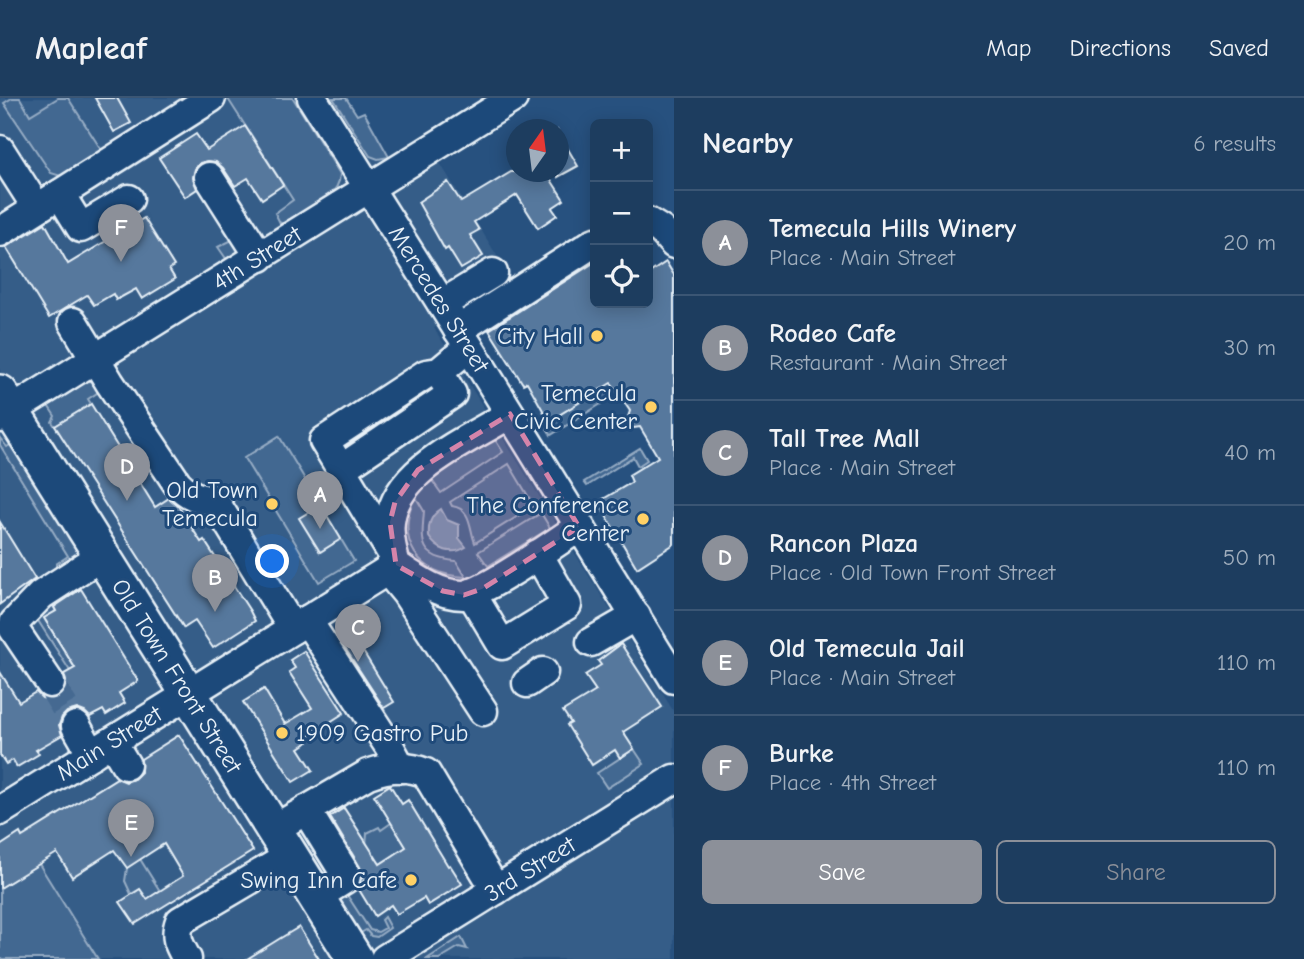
<!DOCTYPE html>
<meta charset="utf-8">
<style>
body{margin:0;font-family:"Comic Neue",sans-serif;background:#2a4868;color:#f1f3f6}
.controls{position:absolute;right:21px;top:21px;display:grid;overflow:hidden;border-radius:10px;box-shadow:0 4px 18px #0003}
.controls button{width:63px;height:63px;display:grid;place-items:center;padding:0;border:0;border-bottom:2px solid #3b5674;background:#1d3d5f;color:#f1f3f6;font:35px sans-serif}
.compass{position:absolute;left:506px;top:21px;width:63px;height:63px;border-radius:50%;background:#1d3d5f;box-shadow:0 4px 18px #0003;rotate:14deg}
.you{position:absolute;left:273px;top:464px;width:24px;height:24px;margin:-18px;border:5px solid #fff;border-radius:50%;background:#1a73e8;box-shadow:0 0 0 10px #1a73e833}
.badge{display:grid;place-items:center;width:46px;height:46px;border-radius:50%;background:#8c9099;color:#fff;font-size:23px;font-weight:700}
.pin{position:absolute;translate:-50% -58px;filter:drop-shadow(0 2px 4px #0008)}
.pin::after{content:'';position:absolute;top:37px;width:24px;height:21px;background:inherit;clip-path:polygon(0 0,100% 0,50% 100%)}
.list{margin:0;padding:0;list-style:none}
h2{display:flex;justify-content:space-between;align-items:center;height:91px;margin:0;padding:0 28px;font-size:30px}
h2 small{font-size:23px;font-weight:400;color:#a0aebd}
.list li{display:grid;grid-template-columns:46px 1fr auto;gap:21px;align-items:center;box-sizing:border-box;height:105px;padding:0 28px;border-top:2px solid #3b5674}
.list b{display:block;font-size:26px;white-space:nowrap}
.list p{margin:0;font-size:23px;white-space:nowrap;color:#a0aebd}
.list em{font-size:23px;font-style:normal;color:#a0aebd}
.actions{display:flex;gap:14px;padding:21px 28px}
.actions a{flex:1;padding:16px 0;border:2px solid #8c9099;border-radius:10px;text-align:center;font-size:24px;color:#8c9099}
.actions .main{background:#8c9099;color:#fff}
.icon{flex:none;width:38px;height:38px;fill:none;stroke:currentColor;stroke-width:2;stroke-linecap:round;stroke-linejoin:round}
.map{position:relative;flex:none;width:674px;height:861px;overflow:hidden}
header{display:flex;align-items:center;gap:42px;box-sizing:border-box;height:98px;padding:0 35px;background:#1d3d5f;border-bottom:2px solid #3b5674}
header strong{font-size:33px}
nav{display:flex;gap:38px;margin-inline-start:auto;font-size:24px}
main{display:flex}
aside{flex:1;background:#1d3d5f}
.map>svg:first-child{display:block}
.built{fill:#355d88}
.green{fill:#436891;stroke:#96acc4;stroke-width:2}
.water{fill:#6b8aaa;stroke:#9db3c9;stroke-width:2}
.building{fill:#57789d;stroke:#e8f1f8;stroke-width:2}
.lines{fill:none;stroke-linecap:round;stroke-linejoin:round}
.minor-tunnel{stroke:#446991;stroke-width:28;stroke-dasharray:28 14;stroke-linecap:butt}
.minor-casing{stroke:#e8f1f8;stroke-width:33}
.major-casing{stroke:#e8f1f8;stroke-width:40}
.minor{stroke:#1f4a7a;stroke-width:28}
.major{stroke:#1f4a7a;stroke-width:35}
.marked{fill:#d584aa;fill-opacity:0.2;stroke:#d584aa;stroke-width:5;stroke-dasharray:14 9;stroke-linejoin:round}
.poi-dot{fill:#ffd166;stroke:#1f4a7a;stroke-width:2.5}
.labels{text-anchor:middle;stroke-width:6;stroke-linejoin:round;paint-order:stroke}
.street-label{font-size:24px;fill:#e8f1f8;stroke:#1f4a7a}
.poi-label{font-size:24px;fill:#e8f1f8;stroke:#1f4a7a;text-anchor:end}
</style>
<header>
<strong>Mapleaf</strong>
<nav><a>Map</a><a>Directions</a><a>Saved</a></nav>
</header>
<main>
<div class="map">
<svg width="674" height="861" viewBox="0 0 674 861">
<rect width="100%" height="100%" fill="#27517f"/>
<filter id="ink" filterUnits="userSpaceOnUse"><feTurbulence type="fractalNoise" baseFrequency=".0143" numOctaves="2"/><feDisplacementMap in="SourceGraphic" scale="14" xChannelSelector="R" yChannelSelector="G"/><feConvolveMatrix kernelMatrix="1 2 1 2 8 2 1 2 1" color-interpolation-filters="sRGB"/></filter>
<g filter="url(#ink)">
<polygon class="built" points="0,0 293,0 340,76 370,58 378,60 389,59 424,39 515,187 434,230 674,614 674,861 0,861"/>
<g class="green">
<polygon points="12,0 20,0 30,17 58,0 68,0 104,56 67,80 51,75 4,5"/>
<path d="M229 0H293L340 76C340 100 306 114 288 125H280L275 115 293 102 228 1Z"/>
<polygon points="333,0 346,0 357,17 364,14 389,59 378,61 370,58"/>
<polygon points="232,142 240,154 227,162 218,149"/>
<polygon points="89,282 98,292 97,295 88,301 91,306 55,328 52,324 55,318 47,306"/>
<polygon points="603,290 609,301 551,337 545,327 549,323"/>
<polygon points="279,338 354,463 319,484 244,360"/>
<polygon points="0,340 7,349 13,345 84,463 56,473 56,466 68,458 0,347"/>
<polygon points="494,340 503,354 441,395 431,381"/>
<polygon points="640,350 647,362 638,368 633,359 587,388 584,384"/>
<path d="M509 366 534 408 475 445C469 430 472 411 452 408L450 404Z"/>
<path d="M415 398 424 413C422 441 417 460 456 463L466 479C417 477 395 443 415 398Z"/>
<polygon points="541,415 550,430 488,468 478,454"/>
<polygon points="51,505 56,513 44,520 75,570 70,573 37,521"/>
<polygon points="634,651 644,666 607,690 597,675"/>
<polygon points="391,725 418,759 404,751 374,770 366,748 367,735 379,729 381,732"/>
<polygon points="140,761 160,793 147,801 140,791 131,796 125,783 127,770"/>
<polygon points="39,766 93,853 98,861 0,861 0,790"/>
<polygon points="347,797 370,832 378,834 385,830 381,822 384,819 390,830 377,839 371,838 366,832 359,836 339,805 341,800"/>
<polygon points="461,839 467,851 459,849 439,861 427,861"/>
</g>
<path class="water" d="M441 411 447 422 459 427V440L466 449C452 458 437 452 429 439 428 427 430 418 441 411Z"/>
<g class="building">
<polygon points="95,0 117,0 131,25 114,34"/>
<polygon points="245,28 283,87 262,101 248,80 235,88 223,70 216,64 208,63 200,65 195,71 193,80 197,91 185,99 159,60 196,36 207,52"/>
<polygon points="558,34 578,68 558,79"/>
<polygon points="511,74 546,74 564,102 552,110 557,117 538,130 517,97 474,124 479,132 470,137 483,158 461,171 448,150 445,152 418,104 448,84 461,104"/>
<polygon points="144,120 174,168 169,171 175,181 142,201 136,191 116,202 113,196 94,207 87,197 49,220 6,149 45,125 68,166"/>
<polygon points="595,164 595,205 648,205 648,176 666,164 674,177 674,446 637,470 598,404 632,384 629,377 658,359 640,329 634,330 626,325 630,313 611,285 549,323 527,284 523,286 489,232"/>
<polygon points="91,306 155,409 169,400 178,408 201,444 204,442 250,513 255,523 213,550 195,523 184,530 55,328"/>
<polygon points="314,411 319,420 326,416 341,441 320,454 299,420"/>
<polygon points="0,424 35,481 0,506"/>
<polygon points="81,491 138,583 119,595 125,605 106,617 103,612 90,619 85,614 77,611 67,614 62,619 59,627 62,637 36,652 39,656 17,669 13,662 6,666 0,657 0,574 19,604 36,594 42,600 50,602 60,598 65,592 66,583 64,576 75,570 44,520 56,513 54,509"/>
<polygon points="351,534 394,604 384,610 339,541"/>
<polygon points="621,546 662,609 623,634 634,651 620,660 615,652 592,667 567,627 571,625 563,613 596,593 585,577 601,567 598,563"/>
<polygon points="304,553 344,615 305,640 308,644 299,650 313,672 293,684 243,604 264,591 285,626 312,610 289,574 295,570 290,562"/>
<polygon points="179,637 253,753 135,826 120,804 140,791 147,801 183,778 164,746 127,770 114,752 72,779 57,755 0,790 0,748 20,735 22,739 117,680 126,684 134,681 141,674 141,661"/>
<polygon points="390,687 402,706 408,702 448,768 450,767 462,786 428,807 424,800 397,816 391,807 375,818 358,790 364,782 360,769 330,719 344,710 380,766 406,749 374,697"/>
<polygon points="299,829 319,861 247,861 279,841"/>
</g>
<g class="lines">
<polyline class="minor-tunnel" points="50,585 76,628"/>
<g class="minor-casing">
<g id="minor">
<polyline points="312,0 469,249 674,581"/>
<polyline points="0,52 37,110"/>
<polyline points="209,79 260,159"/>
<polyline points="60,96 81,130 129,101"/>
<polyline points="648,124 661,132 674,146"/>
<polyline points="0,134 211,0"/>
<polyline points="442,206 493,175"/>
<path d="M73 224 110 285 177 385C187 396 198 402 214 402L293 531"/>
<polyline points="458,232 595,144"/>
<path d="M510 316C470 341 395 371 390 424 388 438 392 453 396 467 415 480 438 497 463 497 484 496 558 443 579 429"/>
<polyline points="0,320 513,0"/>
<polyline points="341,371 452,296 439,274"/>
<polyline points="390,452 324,343 426,276 439,274 469,249"/>
<polyline points="387,472 406,495 483,613"/>
<polyline points="471,495 502,547 567,507 538,456"/>
<polyline points="307,522 389,648 401,670"/>
<polyline points="591,544 636,518"/>
<polyline points="50,585 13,530 14,525 41,497 101,458"/>
<polyline points="527,585 543,574"/>
<polyline points="76,628 92,656"/>
<polyline points="112,644 126,667"/>
<polyline points="306,712 346,777 345,781 316,799"/>
<polyline points="0,713 396,467"/>
<path d="M274 731 368 676C387 669 408 667 426 675L496 792"/>
<path d="M187 861C179 847 174 839 180 823L290 758"/>
<polyline points="385,861 674,681"/>
</g>
</g>
<g class="major-casing">
<polyline id="major" points="0,295 355,861"/>
</g>
<use href="#minor" class="minor"/>
<use href="#major" class="major"/>
</g>
</g>
<path class="marked" d="M510 316 579 429 482 491 464 497 443 493 396 467 390 424 395 404 418 372Z"/>
<g class="poi-dot">
<circle cx="597" cy="238" r="7"/>
<circle cx="651" cy="309" r="7"/>
<circle cx="272" cy="406" r="7"/>
<circle cx="643" cy="421" r="7"/>
<circle cx="282" cy="635" r="7"/>
<circle cx="411" cy="782" r="7"/>
</g>
<g class="labels">
<g class="street-label">
<text transform="translate(257 160) rotate(-32)" y="8">4th Street</text>
<text transform="translate(439 201) rotate(58)" y="8">Mercedes Street</text>
<text transform="translate(177 578) rotate(58)" y="8">Old Town Front Street</text>
<text transform="translate(109 645) rotate(-32)" y="8">Main Street</text>
<text transform="translate(530 771) rotate(-32)" y="8">3rd Street</text>
</g>
<g class="poi-label">
<text x="583" y="246">City Hall</text>
<text x="637" y="303">Temecula<tspan x="637" dy="28">Civic Center</tspan></text>
<text x="258" y="400">Old Town<tspan x="258" dy="28">Temecula</tspan></text>
<text x="629" y="415">The Conference<tspan x="629" dy="28">Center</tspan></text>
<text x="296" y="643" text-anchor="start">1909 Gastro Pub</text>
<text x="397" y="790">Swing Inn Cafe</text>
</g>
</g>
</svg>
<div class="controls">
<button>+</button>
<button>−</button>
<button><svg class="icon" aria-label="locate" viewBox="0 0 24 24"><circle cx="12" cy="12" r="6"/><path d="M12 2v4M12 18v4M2 12h4M18 12h4"/></svg></button>
</div>
<svg class="compass" viewBox="-18 -18 36 36"><path d="M0-13l5 13h-10z" fill="#e53935"/><path d="M0 13l5-13h-10z" fill="#a0aebd"/></svg>
<div class="you"></div>
<div class="pin badge" style="left:320px;top:431px">A</div>
<div class="pin badge" style="left:215px;top:514px">B</div>
<div class="pin badge" style="left:358px;top:564px">C</div>
<div class="pin badge" style="left:127px;top:403px">D</div>
<div class="pin badge" style="left:131px;top:759px">E</div>
<div class="pin badge" style="left:121px;top:164px">F</div>
</div>
<aside>
<h2>Nearby<small>6 results</small></h2>
<ul class="list">
<li><span class="badge">A</span><div><b>Temecula Hills Winery</b><p>Place · Main Street</p></div><em>20 m</em></li>
<li><span class="badge">B</span><div><b>Rodeo Cafe</b><p>Restaurant · Main Street</p></div><em>30 m</em></li>
<li><span class="badge">C</span><div><b>Tall Tree Mall</b><p>Place · Main Street</p></div><em>40 m</em></li>
<li><span class="badge">D</span><div><b>Rancon Plaza</b><p>Place · Old Town Front Street</p></div><em>50 m</em></li>
<li><span class="badge">E</span><div><b>Old Temecula Jail</b><p>Place · Main Street</p></div><em>110 m</em></li>
<li><span class="badge">F</span><div><b>Burke</b><p>Place · 4th Street</p></div><em>110 m</em></li>
</ul>
<div class="actions"><a class="main">Save</a><a>Share</a></div>
</aside>
</main>
